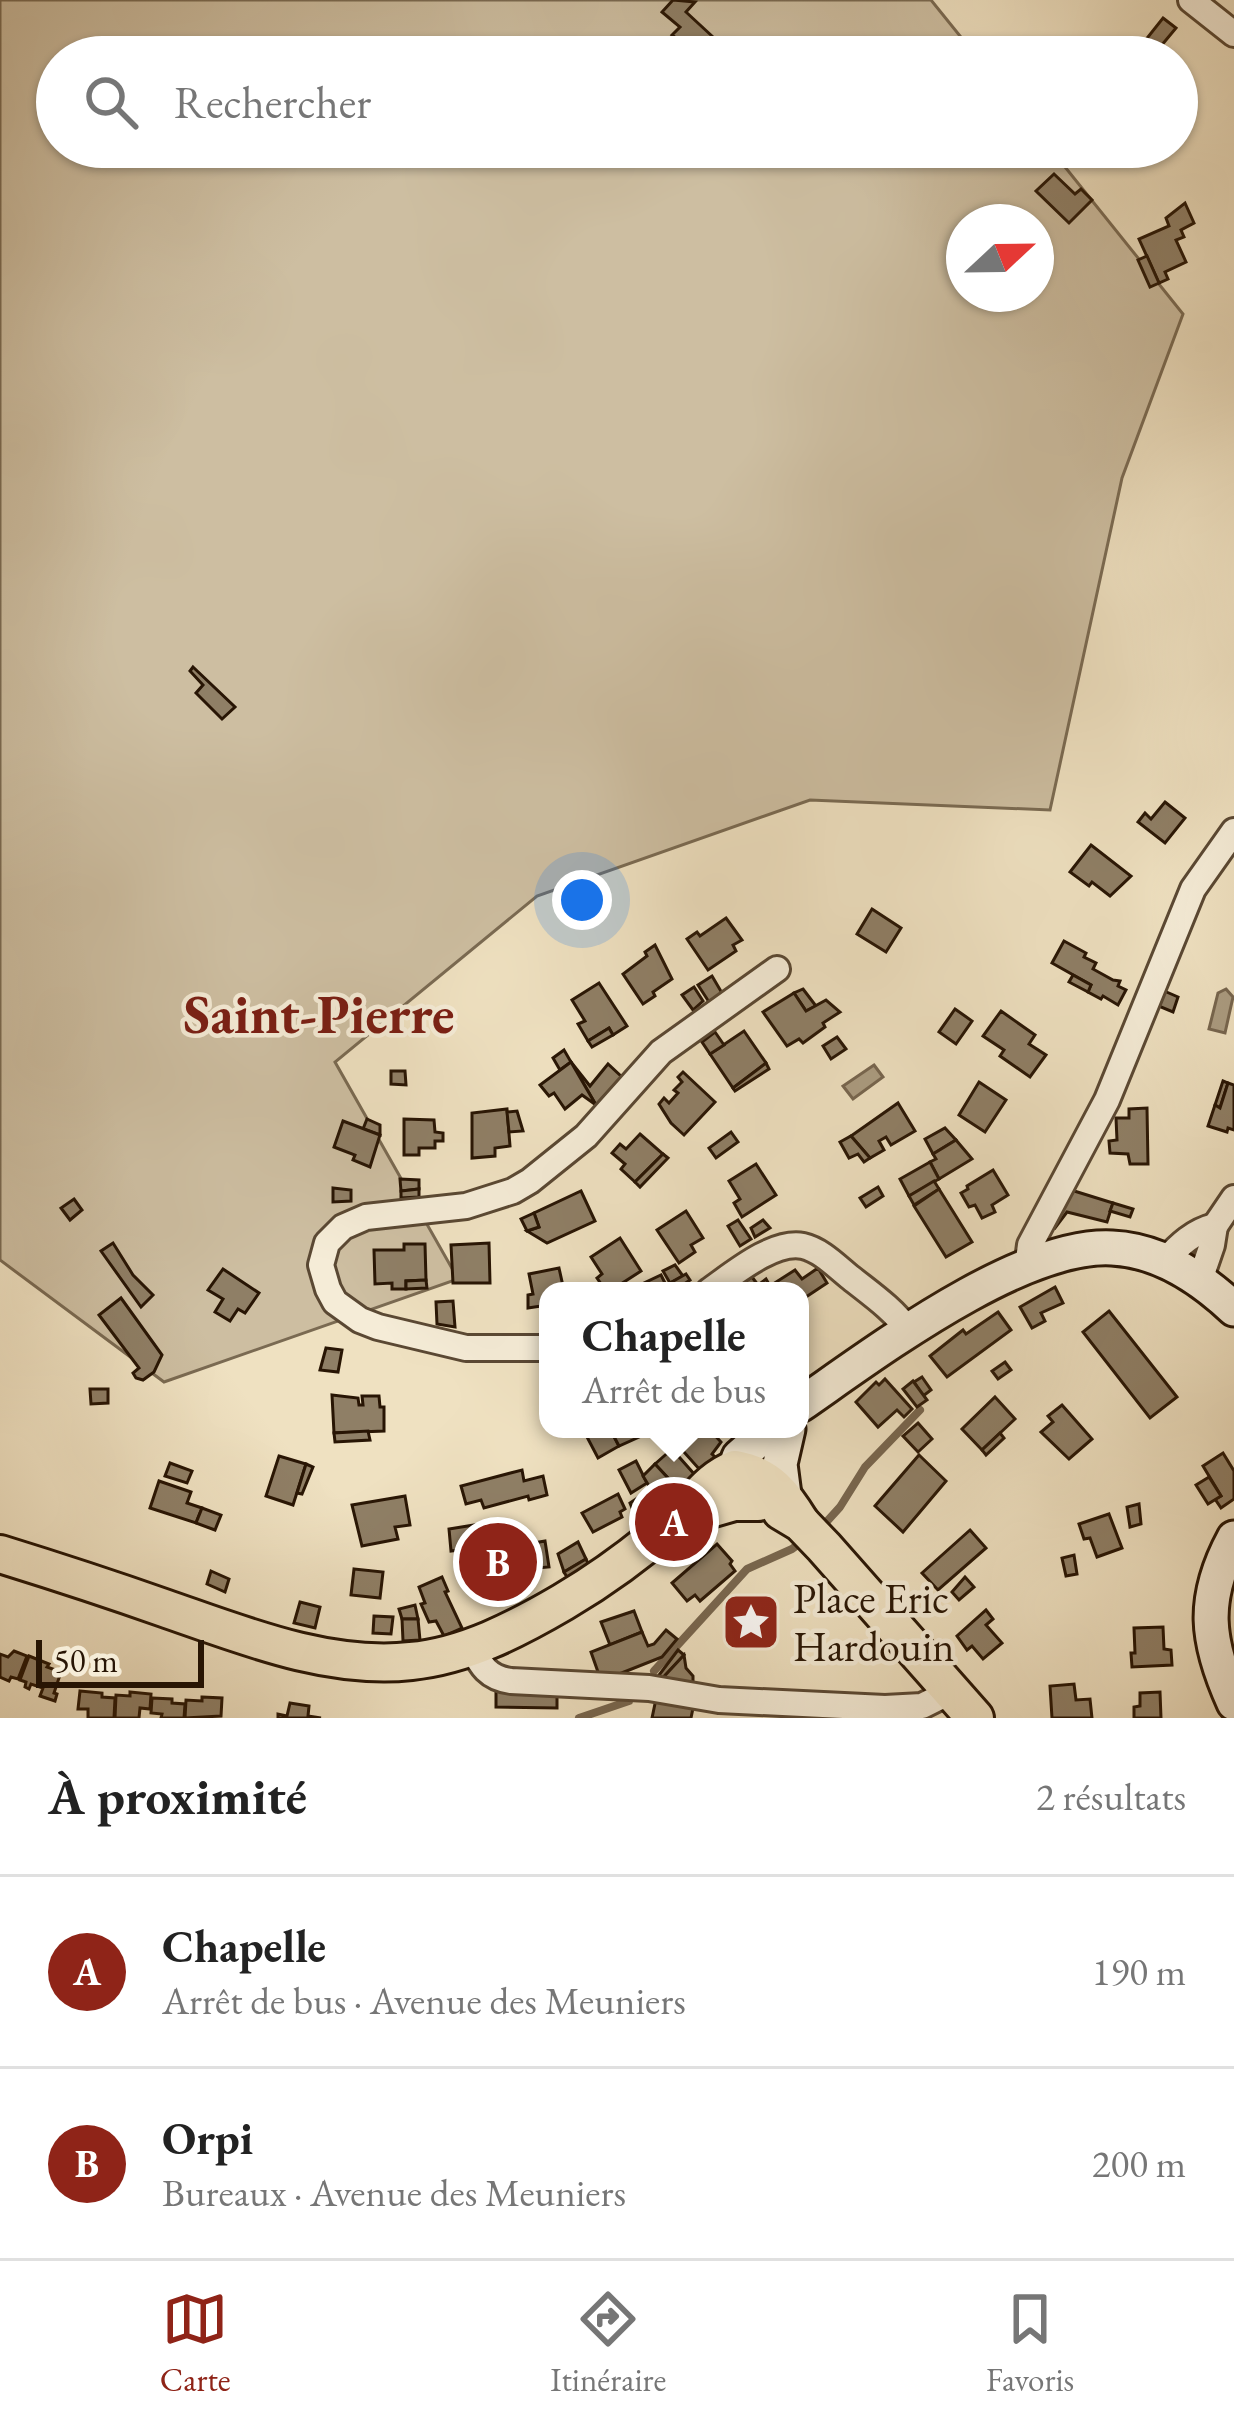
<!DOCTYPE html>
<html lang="fr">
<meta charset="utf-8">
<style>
body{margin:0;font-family:"EB Garamond",serif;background:#f2f2f2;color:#222}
.compass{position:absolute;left:946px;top:204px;width:108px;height:108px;border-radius:50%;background:#fff;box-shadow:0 3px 9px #0004;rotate:68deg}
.scale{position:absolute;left:36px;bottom:30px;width:168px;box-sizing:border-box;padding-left:12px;border:6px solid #281504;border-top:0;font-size:33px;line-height:42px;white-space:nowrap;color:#281504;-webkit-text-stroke:9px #f5ecd7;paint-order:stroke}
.you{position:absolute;left:582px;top:900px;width:42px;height:42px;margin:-30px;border:9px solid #fff;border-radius:50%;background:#1a73e8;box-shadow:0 0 0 18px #1a73e833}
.badge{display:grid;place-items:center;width:78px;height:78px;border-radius:50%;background:#8f2418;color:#fff;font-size:39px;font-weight:700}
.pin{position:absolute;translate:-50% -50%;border:6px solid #fff;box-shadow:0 3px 12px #0006}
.popup{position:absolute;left:539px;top:1282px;width:270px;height:156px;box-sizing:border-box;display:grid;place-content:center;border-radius:24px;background:#fff;filter:drop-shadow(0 3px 9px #0005);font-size:39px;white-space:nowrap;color:#767676}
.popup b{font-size:45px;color:#222}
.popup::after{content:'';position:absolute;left:50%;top:100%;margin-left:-24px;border:24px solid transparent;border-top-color:#fff}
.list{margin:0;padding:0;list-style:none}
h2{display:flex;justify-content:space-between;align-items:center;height:156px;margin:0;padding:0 48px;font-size:51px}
h2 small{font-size:39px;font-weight:400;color:#767676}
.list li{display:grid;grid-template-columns:78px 1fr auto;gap:36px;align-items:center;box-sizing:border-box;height:192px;padding:0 48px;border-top:3px solid #e0e0e0}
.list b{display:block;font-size:45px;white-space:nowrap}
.list p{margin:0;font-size:39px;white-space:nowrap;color:#767676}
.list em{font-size:39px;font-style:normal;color:#767676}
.icon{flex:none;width:66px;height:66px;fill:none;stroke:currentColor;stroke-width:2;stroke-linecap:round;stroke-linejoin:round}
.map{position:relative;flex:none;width:1234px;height:1718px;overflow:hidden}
.search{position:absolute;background:#fff;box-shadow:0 3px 9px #0004;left:36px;right:36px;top:36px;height:132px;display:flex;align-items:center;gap:30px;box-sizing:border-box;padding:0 42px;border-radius:66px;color:#767676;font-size:45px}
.sheet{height:540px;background:#fff}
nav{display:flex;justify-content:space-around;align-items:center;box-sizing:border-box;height:168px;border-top:3px solid #e0e0e0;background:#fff;font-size:33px;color:#767676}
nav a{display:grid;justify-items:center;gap:6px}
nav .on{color:#8f2418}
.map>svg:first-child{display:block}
.green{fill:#cdbea1;stroke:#7a6a52;stroke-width:3;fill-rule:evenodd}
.water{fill:#ab9c81;stroke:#77664f;stroke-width:3}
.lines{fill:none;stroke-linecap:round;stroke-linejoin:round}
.stream{stroke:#77664f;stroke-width:8}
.building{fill:#8f7f66;stroke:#281504;stroke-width:3}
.street-casing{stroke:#5a4833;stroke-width:30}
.secondary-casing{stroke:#281504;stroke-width:39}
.primary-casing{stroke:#281504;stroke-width:42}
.street{stroke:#f5ecd7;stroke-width:24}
.secondary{stroke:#f5ecd7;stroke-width:33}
.primary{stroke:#efe1c1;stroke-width:36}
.labels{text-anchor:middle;stroke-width:9;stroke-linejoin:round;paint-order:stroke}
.poi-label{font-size:42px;fill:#281504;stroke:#f5ecd7;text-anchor:start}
.district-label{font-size:54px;font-weight:bold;fill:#7a1f14;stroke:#f5ecd7}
</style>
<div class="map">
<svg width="1234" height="1718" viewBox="0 0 1234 1718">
<rect width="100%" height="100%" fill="#efe1c1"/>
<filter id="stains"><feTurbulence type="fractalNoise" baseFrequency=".00167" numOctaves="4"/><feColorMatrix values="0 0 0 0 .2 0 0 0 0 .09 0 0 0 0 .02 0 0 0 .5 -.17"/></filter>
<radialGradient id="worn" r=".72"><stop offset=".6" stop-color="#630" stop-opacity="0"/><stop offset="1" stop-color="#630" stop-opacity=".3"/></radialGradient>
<path class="green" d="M0 0H931L977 57H57V147H1049L1183 314 1122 478 1050 810 810 800 537 896 335 1062 458 1279 164 1382 0 1260ZM964 222H1036V294H964Z"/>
<g class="water">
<polygon points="1226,989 1233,997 1225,1033 1209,1029 1218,993"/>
<polygon points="874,1065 883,1077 853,1099 843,1086"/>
</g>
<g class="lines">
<g class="stream">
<polyline points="821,1528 840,1507 865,1467 920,1410"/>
<polyline points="654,1671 747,1569 792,1549 804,1540"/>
<polyline points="579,1718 629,1701"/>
</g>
</g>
<g class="building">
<polygon points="673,0 695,2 686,12 726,49 719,57 705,46 697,54 672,35 680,27 662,12"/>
<polygon points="1163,18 1176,28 1161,46 1165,49 1159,57 1152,57 1140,47"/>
<polygon points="1068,41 1082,51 1077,57 1037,57 1045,48 1056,56"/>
<polygon points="1177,81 1196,102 1177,119"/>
<polygon points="1054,174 1075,194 1081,189 1092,200 1069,223 1036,191"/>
<polygon points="1185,203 1194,223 1181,230 1184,237 1176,240 1186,262 1165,272 1168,279 1159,283 1139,239 1169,226 1166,218"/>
<polygon points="1147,256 1159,283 1150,287 1138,260"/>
<polygon points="193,667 235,707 222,719 196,693 203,685 190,671"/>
<polygon points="1165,802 1185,818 1165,843 1138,822 1145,813 1151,819"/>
<polygon points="1091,845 1131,876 1110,896 1092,882 1089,886 1070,872"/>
<polygon points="872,909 901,928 886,952 857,934"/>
<polygon points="726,918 742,940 733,945 736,951 708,970 687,939 697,932 700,936"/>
<polygon points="1064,941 1086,953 1084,957 1096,963 1093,969 1113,980 1120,981 1118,986 1126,990 1118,1005 1103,996 1101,999 1088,992 1091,985 1052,963"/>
<polygon points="655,945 672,979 653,992 655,996 643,1004 623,974 647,956 645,952"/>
<polygon points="1073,975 1091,985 1088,992 1069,982"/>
<polygon points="712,976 722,993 709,1002 698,985"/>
<polygon points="599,983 627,1026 613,1035 609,1028 588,1041 578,1024 585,1021 572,1000"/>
<polygon points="694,987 703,1001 693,1010 682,995"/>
<polygon points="803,989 816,1006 806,1011 794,993"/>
<polygon points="1162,990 1178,997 1173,1012 1156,1005"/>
<polygon points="794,993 806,1011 826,1000 840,1012 823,1023 825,1027 803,1043 799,1039 787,1046 763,1012"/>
<polygon points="955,1009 972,1021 956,1044 939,1032"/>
<polygon points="1001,1011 1035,1035 1029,1044 1046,1055 1030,1077 1000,1056 1004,1050 983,1036"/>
<polygon points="609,1028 613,1035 592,1047 588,1041"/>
<polygon points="744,1031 766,1063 733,1088 710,1054"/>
<polygon points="715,1032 724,1045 710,1054 702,1042"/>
<polygon points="837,1037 846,1049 831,1059 823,1046"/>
<polygon points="564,1050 571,1062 560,1070 553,1058"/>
<polygon points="571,1062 590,1086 608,1064 622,1077 596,1105"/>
<polygon points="571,1062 596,1105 582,1095 565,1109 554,1093 549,1096 540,1085"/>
<polygon points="766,1063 769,1069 735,1091 733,1088"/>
<polygon points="391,1071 405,1071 406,1085 391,1084"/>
<polygon points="683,1072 715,1102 684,1135 671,1123 659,1104 664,1098 669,1103 678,1093 674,1090 682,1082 678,1077"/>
<polygon points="1223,1081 1228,1083 1220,1108 1215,1105"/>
<polygon points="979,1082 1006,1100 985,1132 959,1115"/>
<polygon points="1228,1083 1234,1085 1234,1130 1228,1128 1227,1132 1208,1126 1215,1105 1220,1108"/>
<polygon points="898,1103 915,1131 891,1145 886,1137 879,1141 884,1150 870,1158 851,1136"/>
<polygon points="1147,1108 1148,1164 1130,1164 1128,1154 1110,1153 1109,1141 1117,1140 1116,1118 1129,1118 1129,1109"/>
<polygon points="507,1109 510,1146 495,1148 495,1156 472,1158 472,1113"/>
<polygon points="517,1111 523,1131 509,1132 507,1112"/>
<polygon points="367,1119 380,1125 380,1135 363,1129"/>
<polygon points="404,1119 434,1120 435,1132 443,1133 443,1141 435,1141 435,1148 419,1148 419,1155 404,1155"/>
<polygon points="343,1121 380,1135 370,1167 353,1160 355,1155 334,1147"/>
<polygon points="945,1128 956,1140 933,1154 925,1139"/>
<polygon points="731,1132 738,1142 716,1158 709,1148"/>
<polygon points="640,1134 663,1154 635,1182 621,1169 625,1164 612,1153 620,1144 626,1149"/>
<polygon points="851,1136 870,1158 864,1162 858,1154 849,1158 840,1142"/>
<polygon points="956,1140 972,1159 939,1179 930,1162 936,1159 933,1154"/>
<polygon points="663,1154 668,1158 640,1187 635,1182"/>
<polygon points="930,1162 939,1179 909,1196 900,1179"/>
<polygon points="756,1164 776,1195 742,1217 734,1203 740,1199 729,1181"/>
<polygon points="993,1170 1008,1195 992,1205 995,1212 982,1218 975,1205 969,1207 961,1193 968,1189 967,1186"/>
<polygon points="400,1179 419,1180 419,1189 401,1191"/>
<polygon points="934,1181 939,1189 914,1205 909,1196"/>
<polygon points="878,1187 883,1196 866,1207 860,1198"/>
<polygon points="333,1188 351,1190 351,1201 333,1202"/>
<polygon points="419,1189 419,1197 401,1198 401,1191"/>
<polygon points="939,1189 972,1242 946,1257 914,1206"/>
<polygon points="1071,1190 1113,1203 1107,1222 1067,1212 1055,1228 1047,1223"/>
<polygon points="581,1191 595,1221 547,1243 527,1231 539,1227 534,1213"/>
<polygon points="74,1199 82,1210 70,1220 61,1208"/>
<polygon points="1113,1203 1133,1209 1130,1217 1110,1211"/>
<polygon points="686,1211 703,1238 691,1245 695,1252 679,1263 657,1230"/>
<polygon points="534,1213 539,1227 527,1231 521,1219"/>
<polygon points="738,1220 751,1239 740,1246 728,1226"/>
<polygon points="763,1220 770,1228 755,1237 751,1228"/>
<polygon points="620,1238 641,1271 610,1291 606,1291 597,1278 602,1274 591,1257"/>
<polygon points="113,1243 133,1275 153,1295 141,1307 101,1251"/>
<polygon points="489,1243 490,1283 453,1283 451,1245"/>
<polygon points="404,1244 425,1244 426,1280 406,1281 406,1289 392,1289 392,1283 375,1284 374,1250 404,1250"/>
<polygon points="675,1265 683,1276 670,1283 663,1271"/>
<polygon points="559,1268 563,1286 569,1285 570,1291 548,1291 548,1305 528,1308 528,1295 533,1294 529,1274"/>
<polygon points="818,1268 827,1283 800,1301 800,1291 762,1291 758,1285 766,1279 770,1286 795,1270 802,1279"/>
<polygon points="223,1269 259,1293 245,1313 238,1309 230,1321 215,1312 223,1299 208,1290"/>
<polygon points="686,1274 690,1280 674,1291 670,1283"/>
<polygon points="661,1275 666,1285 647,1291 644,1283"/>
<polygon points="752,1277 758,1285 749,1291 739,1291 737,1287"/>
<polygon points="426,1280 427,1288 406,1289 406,1281"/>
<polygon points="1055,1287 1063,1303 1041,1313 1045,1321 1032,1328 1020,1307"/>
<polygon points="121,1298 162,1355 154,1372 143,1380 136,1378 133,1373 139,1368 99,1315"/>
<polygon points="453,1301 455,1327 437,1324 436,1302"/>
<polygon points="1109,1311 1177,1397 1150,1418 1083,1332"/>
<polygon points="998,1312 1011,1330 947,1377 930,1356 963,1330 966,1334"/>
<polygon points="326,1348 342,1350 338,1372 320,1370"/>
<polygon points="1005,1362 1011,1370 998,1379 992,1371"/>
<polygon points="922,1377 931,1390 923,1396 914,1382"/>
<polygon points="885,1379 912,1409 904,1417 897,1410 878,1427 856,1402 876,1382 879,1385"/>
<polygon points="913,1381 927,1400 917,1407 903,1389"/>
<polygon points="90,1389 108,1389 108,1403 91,1404"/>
<polygon points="332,1395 358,1398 359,1405 363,1405 362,1396 379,1396 380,1407 384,1407 384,1431 334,1433"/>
<polygon points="995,1397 1015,1419 982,1450 962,1429"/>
<polygon points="1062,1405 1092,1439 1069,1459 1041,1432 1053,1422 1048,1416"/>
<polygon points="918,1423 932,1439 918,1452 903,1436"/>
<polygon points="596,1429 610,1429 619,1446 598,1458 586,1435"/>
<polygon points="610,1429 657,1429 619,1446"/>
<polygon points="690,1429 709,1429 721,1442 712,1454 715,1457 700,1470 675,1442"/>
<polygon points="368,1431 370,1440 335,1442 334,1433"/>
<polygon points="1000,1433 1004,1438 986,1455 982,1450"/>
<polygon points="672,1449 695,1475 679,1490 655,1464"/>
<polygon points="1223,1453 1234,1471 1234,1499 1221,1508 1215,1499 1221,1496 1203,1466"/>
<polygon points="919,1455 946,1481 903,1532 875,1506"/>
<polygon points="279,1456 306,1464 293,1505 266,1496"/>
<polygon points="636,1461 647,1483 631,1493 619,1470"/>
<polygon points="170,1463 192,1471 187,1483 165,1476"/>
<polygon points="306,1464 313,1467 302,1494 297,1493"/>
<polygon points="655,1464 679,1490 661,1506 643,1476"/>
<polygon points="522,1470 524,1481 543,1476 547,1495 529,1500 528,1496 484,1508 481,1500 466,1504 461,1486"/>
<polygon points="1209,1477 1221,1496 1208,1504 1196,1485"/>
<polygon points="159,1481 191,1492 187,1503 202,1508 196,1523 150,1508"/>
<polygon points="618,1494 625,1509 620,1512 622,1517 593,1532 582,1513"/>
<polygon points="405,1496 410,1525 395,1527 398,1539 362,1546 352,1505"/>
<polygon points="639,1497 647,1514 637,1520 630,1503"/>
<polygon points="1139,1504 1141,1524 1130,1527 1127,1507"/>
<polygon points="202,1508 221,1515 215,1530 196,1523"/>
<polygon points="1109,1514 1122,1548 1097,1557 1090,1538 1084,1539 1079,1524"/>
<polygon points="480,1524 495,1524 498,1545 451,1551 449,1529"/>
<polygon points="970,1530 986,1548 938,1590 922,1573"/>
<polygon points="545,1541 549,1567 490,1572 487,1551"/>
<polygon points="578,1542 586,1559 564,1572 558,1554"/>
<polygon points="717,1544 732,1561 730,1564 735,1571 700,1601 695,1595 687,1601 672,1583"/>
<polygon points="1074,1555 1077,1574 1066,1576 1062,1558"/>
<polygon points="586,1559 589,1566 568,1579 564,1572"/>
<polygon points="354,1569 383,1572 380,1598 351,1595"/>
<polygon points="211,1571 229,1579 225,1592 207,1584"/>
<polygon points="442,1577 448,1591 445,1592 462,1628 444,1636 436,1621 429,1622 421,1604 425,1603 419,1587"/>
<polygon points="965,1577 974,1587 959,1600 952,1592"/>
<polygon points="300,1602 320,1607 315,1628 294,1623"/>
<polygon points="415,1605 418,1619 402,1619 399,1609"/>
<polygon points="986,1610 993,1619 986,1625 1002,1643 983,1659 972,1646 967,1650 957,1636"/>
<polygon points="634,1611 642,1632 610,1645 601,1622"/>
<polygon points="374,1616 393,1617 391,1634 373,1633"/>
<polygon points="402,1619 418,1619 420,1640 403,1641"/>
<polygon points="1163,1627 1164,1649 1171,1650 1172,1665 1132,1667 1131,1653 1135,1653 1134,1628"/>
<polygon points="666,1630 677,1639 662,1657 609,1678 598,1672 591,1652 642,1632 648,1646 654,1644"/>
<polygon points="678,1650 684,1655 658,1683 653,1683"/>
<polygon points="14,1651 27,1656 18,1679 11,1677 9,1681 0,1677 0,1654 8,1657"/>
<polygon points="684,1655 686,1668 693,1676 693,1685 658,1683"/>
<polygon points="29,1656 49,1664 47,1667 61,1672 54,1693 57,1694 55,1701 40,1696 43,1688 31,1684 29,1689 25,1687 26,1682 20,1680"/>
<polygon points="1074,1684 1076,1700 1090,1699 1092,1718 1052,1718 1050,1686"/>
<polygon points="80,1691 102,1693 102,1697 115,1698 114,1718 88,1718 88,1709 78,1709"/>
<polygon points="496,1691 557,1692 557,1708 496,1707"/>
<polygon points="130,1692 151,1694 150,1709 140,1708 139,1718 115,1718 116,1695 130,1696"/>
<polygon points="1160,1692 1161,1718 1134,1718 1134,1707 1140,1706 1140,1693"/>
<polygon points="202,1697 222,1698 221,1716 185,1718 186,1700 202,1701"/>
<polygon points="152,1698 172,1699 172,1703 185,1704 184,1718 161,1718 162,1714 151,1713"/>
<polygon points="656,1699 693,1708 691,1718 652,1718"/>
<polygon points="290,1703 309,1706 308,1716 321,1718 278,1718 278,1714 287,1716"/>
</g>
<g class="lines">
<g class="street-casing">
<g id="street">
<polyline points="1191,0 1234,34"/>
<polyline points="1215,1226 1234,1198"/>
<path d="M1165 1261C1179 1245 1194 1231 1215 1226L1212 1245 1200 1280"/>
<polyline points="1027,1268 1030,1245 1107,1100 1193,889 1234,831"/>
<path d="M709 1291C732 1275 773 1240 803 1246 821 1250 837 1267 851 1278 871 1294 893 1309 908 1330"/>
<polyline points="548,1348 466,1348 378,1327 360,1320 335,1302 328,1289 321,1265 327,1243 343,1227 366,1217 466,1206 513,1191 530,1181 586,1136 661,1052 777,969"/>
<path d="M471 1646C481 1666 488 1678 511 1681L649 1688 719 1700 885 1708 922 1706 952 1691"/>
</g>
</g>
<g class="secondary-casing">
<g id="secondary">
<path d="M800 1405C874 1354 1020 1243 1112 1248 1158 1250 1201 1278 1234 1309"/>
<polyline points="735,1469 739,1457 771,1429"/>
<polyline points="784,1495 780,1464 788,1429"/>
<path d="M1234 1538C1201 1599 1206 1641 1234 1703"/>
</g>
</g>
<g class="primary-casing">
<g id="primary">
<polyline points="781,1511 801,1523 824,1547 975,1718"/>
<polyline points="682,1517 734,1502 758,1502"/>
<path d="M0 1554C55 1571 110 1589 164 1608 242 1635 327 1670 411 1661 465 1656 517 1629 563 1602 602 1579 639 1552 673 1522 695 1504 707 1480 735 1469 769 1475 784 1495 801 1523"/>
</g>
</g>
<use href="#street" class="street"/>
<use href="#secondary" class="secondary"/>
<use href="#primary" class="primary"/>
</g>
<defs>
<g id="sight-square" transform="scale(3)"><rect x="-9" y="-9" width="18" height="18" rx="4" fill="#8f2418" stroke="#f5ecd7"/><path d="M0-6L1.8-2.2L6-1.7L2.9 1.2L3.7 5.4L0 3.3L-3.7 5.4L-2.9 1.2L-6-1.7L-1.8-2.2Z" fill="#fff"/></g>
</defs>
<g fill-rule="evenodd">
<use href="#sight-square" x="751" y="1622"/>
</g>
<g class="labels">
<g class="poi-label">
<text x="793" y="1613">Place Eric<tspan x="793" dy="48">Hardouin</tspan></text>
</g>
<g class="district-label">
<text x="319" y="1033">Saint-Pierre</text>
</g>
</g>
<rect width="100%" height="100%" filter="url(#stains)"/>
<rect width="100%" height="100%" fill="url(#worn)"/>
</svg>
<svg class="compass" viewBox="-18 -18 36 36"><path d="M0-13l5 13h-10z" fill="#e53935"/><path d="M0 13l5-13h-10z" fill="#767676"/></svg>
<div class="scale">50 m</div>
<div class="you"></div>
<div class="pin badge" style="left:674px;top:1522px">A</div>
<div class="popup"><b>Chapelle</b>Arrêt de bus</div>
<div class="pin badge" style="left:498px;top:1562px">B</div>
<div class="search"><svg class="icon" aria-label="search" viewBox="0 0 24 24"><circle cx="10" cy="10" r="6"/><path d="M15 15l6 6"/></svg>Rechercher</div>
</div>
<section class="sheet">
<h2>À proximité<small>2 résultats</small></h2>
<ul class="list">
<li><span class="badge">A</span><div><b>Chapelle</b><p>Arrêt de bus · Avenue des Meuniers</p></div><em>190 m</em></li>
<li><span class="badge">B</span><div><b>Orpi</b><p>Bureaux · Avenue des Meuniers</p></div><em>200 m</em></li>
</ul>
</section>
<nav>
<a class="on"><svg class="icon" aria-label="map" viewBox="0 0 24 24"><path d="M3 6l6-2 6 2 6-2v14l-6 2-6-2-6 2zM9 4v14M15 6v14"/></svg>Carte</a>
<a><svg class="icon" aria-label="directions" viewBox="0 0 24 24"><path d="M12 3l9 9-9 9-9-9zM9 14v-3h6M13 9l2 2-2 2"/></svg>Itinéraire</a>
<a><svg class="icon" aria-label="saved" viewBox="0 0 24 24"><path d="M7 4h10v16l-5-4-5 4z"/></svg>Favoris</a>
</nav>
